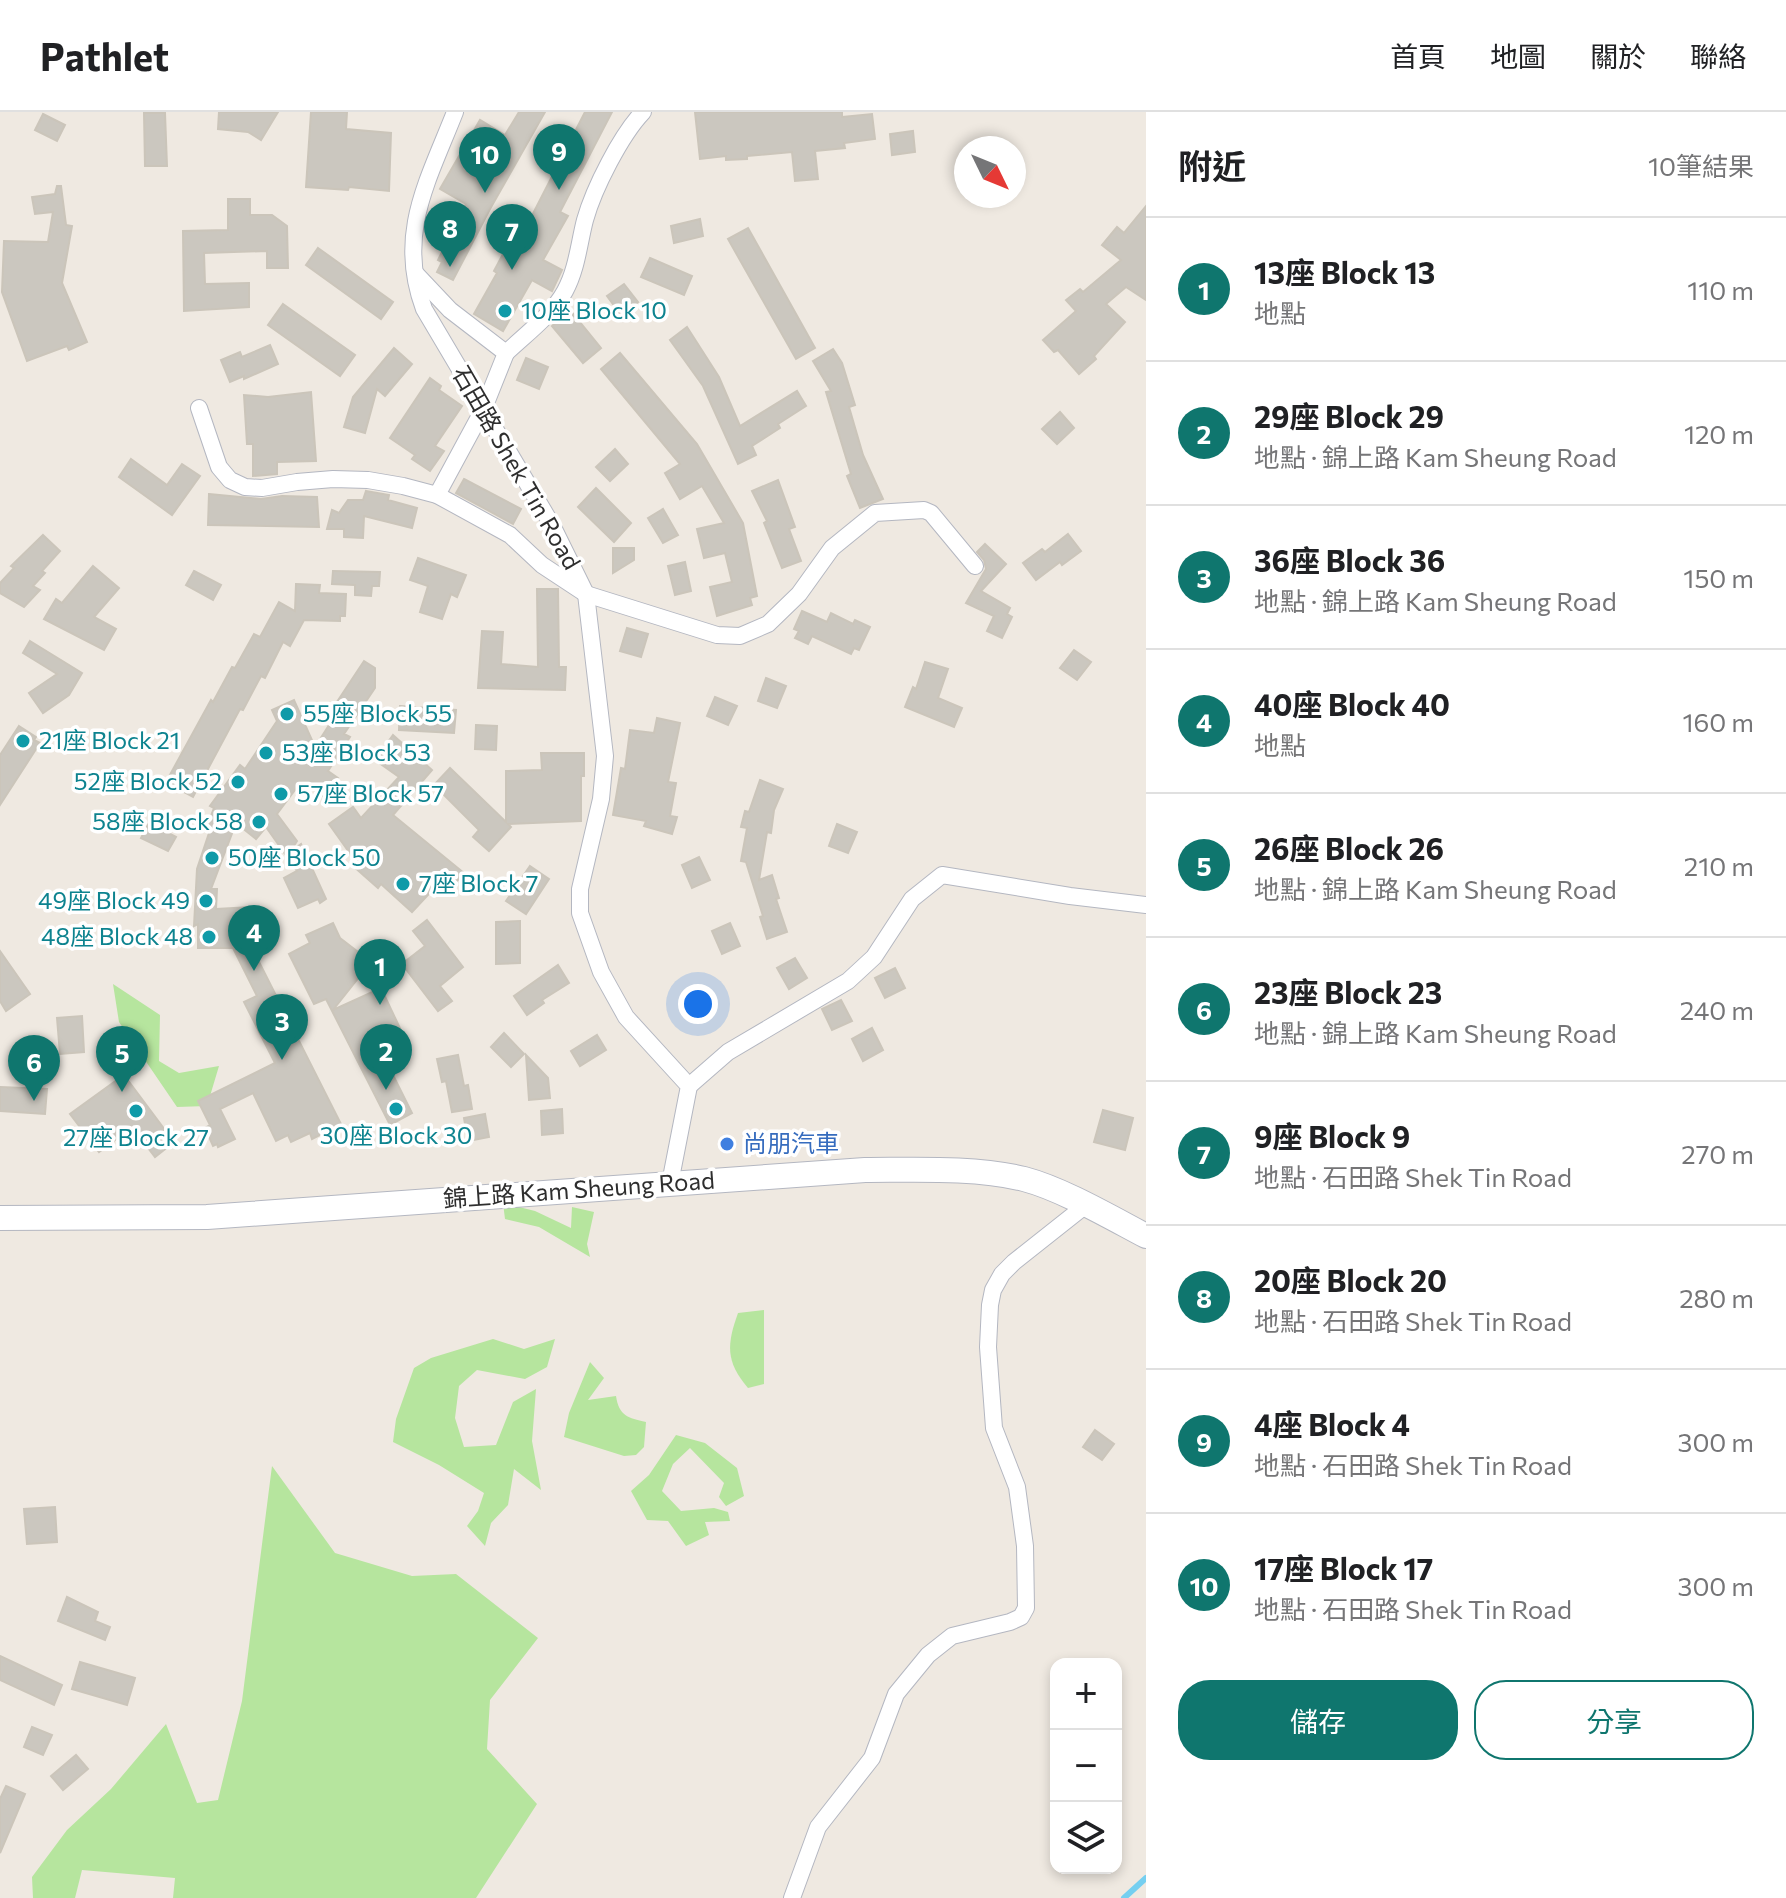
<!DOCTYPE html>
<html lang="zh-TW">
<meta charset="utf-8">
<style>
body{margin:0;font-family:Commissioner,"Noto Sans TC",sans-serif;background:#f6f6f6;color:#202124}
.controls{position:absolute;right:24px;bottom:24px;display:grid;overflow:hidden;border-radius:16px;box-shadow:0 4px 12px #0003}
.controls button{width:72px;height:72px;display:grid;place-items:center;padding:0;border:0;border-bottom:2px solid #e0e0e0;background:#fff;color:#202124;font:40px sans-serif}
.compass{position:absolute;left:954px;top:24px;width:72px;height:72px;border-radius:50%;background:#fff;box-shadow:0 4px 12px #0003;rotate:133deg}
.you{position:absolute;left:698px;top:892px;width:28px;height:28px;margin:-20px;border:6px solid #fff;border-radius:50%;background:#1a73e8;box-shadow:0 0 0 12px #1a73e833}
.badge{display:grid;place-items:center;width:52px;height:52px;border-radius:50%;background:#0f766e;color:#fff;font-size:26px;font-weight:700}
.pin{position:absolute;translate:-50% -66px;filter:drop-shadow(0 2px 4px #0008)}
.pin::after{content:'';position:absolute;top:42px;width:28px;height:24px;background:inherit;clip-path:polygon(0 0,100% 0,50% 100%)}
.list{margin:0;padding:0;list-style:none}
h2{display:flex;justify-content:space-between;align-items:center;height:104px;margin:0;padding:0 32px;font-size:34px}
h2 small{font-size:26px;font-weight:400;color:#757577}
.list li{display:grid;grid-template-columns:52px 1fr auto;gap:24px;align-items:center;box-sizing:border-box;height:144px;padding:0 32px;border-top:2px solid #e0e0e0}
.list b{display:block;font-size:30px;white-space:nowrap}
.list p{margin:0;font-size:26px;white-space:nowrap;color:#757577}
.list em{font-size:26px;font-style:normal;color:#757577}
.actions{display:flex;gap:16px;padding:24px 32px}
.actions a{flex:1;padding:18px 0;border:2px solid #0f766e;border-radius:32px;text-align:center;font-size:28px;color:#0f766e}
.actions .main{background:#0f766e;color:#fff}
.icon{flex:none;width:44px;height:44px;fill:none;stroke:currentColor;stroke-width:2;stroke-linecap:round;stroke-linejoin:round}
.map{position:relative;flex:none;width:1146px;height:1786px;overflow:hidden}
header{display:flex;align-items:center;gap:48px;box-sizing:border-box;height:112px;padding:0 40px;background:#fff;border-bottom:2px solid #e0e0e0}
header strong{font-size:38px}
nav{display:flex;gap:44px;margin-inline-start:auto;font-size:28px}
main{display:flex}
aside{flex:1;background:#fff}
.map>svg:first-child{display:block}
.green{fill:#b6e59e}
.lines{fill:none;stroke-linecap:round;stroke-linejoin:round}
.stream{stroke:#75cff0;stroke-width:6}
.building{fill:#cbc7bf;stroke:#cbc5ba;stroke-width:2}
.minor-casing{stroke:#b4b7c1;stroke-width:18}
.secondary-casing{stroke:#b4b7c1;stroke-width:26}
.minor{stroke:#fff;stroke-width:16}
.secondary{stroke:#fff;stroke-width:24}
.culture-dot{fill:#0f9aa8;stroke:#fff;stroke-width:3}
.shop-dot{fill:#3f7fe0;stroke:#fff;stroke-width:3}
.labels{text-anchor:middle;stroke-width:7;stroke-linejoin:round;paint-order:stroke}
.culture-label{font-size:24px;fill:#0d838f;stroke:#fff;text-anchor:start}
.street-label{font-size:24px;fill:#2e2e2e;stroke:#fff}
.shop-label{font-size:24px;fill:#366cbe;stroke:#fff;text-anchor:start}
</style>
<header>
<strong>Pathlet</strong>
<nav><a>首頁</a><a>地圖</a><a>關於</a><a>聯絡</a></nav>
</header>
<main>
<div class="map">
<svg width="1146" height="1786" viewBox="0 0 1146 1786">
<rect width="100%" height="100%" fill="#efe9e1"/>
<g class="green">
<polygon points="113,872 160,903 159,949 179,961 219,954 207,994 177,995 119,910"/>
<polygon points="503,1091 535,1099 571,1116 572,1095 594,1100 587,1132 590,1145 539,1115 505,1107"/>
<path d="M764 1198V1272L748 1276C725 1249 727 1232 738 1201Z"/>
<polygon points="493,1227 524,1237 555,1227 547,1255 525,1267 477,1258 459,1274 455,1306 464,1335 496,1333 513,1290 536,1277 532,1329 541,1378 514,1357 508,1393 491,1411 485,1434 467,1414 478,1399 484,1381 439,1353 393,1330 396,1307 414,1256 431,1246"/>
<path d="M590 1250 604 1266 588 1288 616 1284C619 1304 628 1306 646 1310L644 1335 636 1343 624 1344 564 1325 569 1301Z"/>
<polygon points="676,1323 705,1331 737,1356 744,1384 726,1394 719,1385 724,1371 690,1336 673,1352 662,1379 681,1399 714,1396 728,1400 730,1409 705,1410 709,1423 686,1434 668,1409 647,1408 631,1379 649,1363"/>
<polygon points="272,1354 335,1441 412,1464 456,1462 538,1526 490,1588 487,1637 537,1692 476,1786 173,1786 175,1766 82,1758 75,1786 33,1786 32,1765 67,1718 111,1677 166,1612 197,1691 218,1688 242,1589"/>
</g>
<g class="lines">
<polyline class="stream" points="1124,1786 1146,1766"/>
</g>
<g class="building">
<polygon points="219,0 278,0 261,28 248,20 218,17"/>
<polygon points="311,0 347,0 346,17 391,21 389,79 349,75 348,78 306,75"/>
<polygon points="519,0 545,0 490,97 453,168 437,160 442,150 438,148 466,92 440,77 480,8 505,23"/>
<polygon points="585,0 612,0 560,100 568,104 543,148 562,158 552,179 532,168 503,219 474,202 497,161 494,159 512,125 519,129"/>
<polygon points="695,0 842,0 842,5 872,2 875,27 844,31 845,36 815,39 818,67 795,69 792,40 747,44 747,47 726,48 726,44 700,47"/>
<polygon points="144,1 165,1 167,54 145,54"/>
<polygon points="43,2 65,13 57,29 35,18"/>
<polygon points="913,19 915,40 892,43 890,22"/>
<polygon points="57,74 61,74 66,113 72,114 62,171 87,230 69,238 67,234 27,249 2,180 4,129 48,130 53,100 35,102 32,85 55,82"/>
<polygon points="228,87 250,87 250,103 272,103 287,114 288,156 267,156 267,139 204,141 205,172 249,171 249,195 184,199 183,119 228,118"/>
<polygon points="1146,94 1146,188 1126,175 1106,192 1125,210 1094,244 1096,247 1079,262 1058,238 1054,240 1043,228 1076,199 1066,188 1080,177 1083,180 1121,148 1102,133 1117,115 1124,121"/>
<polygon points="700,107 703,124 674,131 671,114"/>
<polygon points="748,116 815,236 796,247 728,127"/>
<polygon points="318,136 393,190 381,207 306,153"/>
<polygon points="650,146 692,164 684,183 641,165"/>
<polygon points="624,172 638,190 621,203 607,184"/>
<polygon points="283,192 355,243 340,264 268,213"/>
<polygon points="570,198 601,236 583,251 552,214"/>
<polygon points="687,215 719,265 740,314 797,279 806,294 778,312 780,316 752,334 756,343 738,352 703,274 670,228"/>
<polygon points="270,233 278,252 244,267 244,264 230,270 221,248 240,240 242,245"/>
<polygon points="394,236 412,252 385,284 377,277 365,321 344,315 353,285"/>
<polygon points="833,237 842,251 855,293 849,295 863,343 883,387 860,396 847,364 851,362 826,280 831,279 813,249"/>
<polygon points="620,241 697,332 743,411 757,484 750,486 752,493 717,504 710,475 732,470 725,441 704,446 697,417 724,411 702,374 680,387 665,361 680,352 601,257"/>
<polygon points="526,246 548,255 539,277 517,268"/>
<polygon points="430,266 441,274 439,278 462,294 435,334 444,339 430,359 412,347 415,343 390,326"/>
<polygon points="311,280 316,349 277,350 277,362 253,364 253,332 247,332 244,283 268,285"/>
<polygon points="1060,300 1074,316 1057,332 1042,317"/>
<polygon points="615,337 628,352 610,369 596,355"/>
<polygon points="131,347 167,373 182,352 200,364 172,403 119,365"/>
<polygon points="464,367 521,397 513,412 456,381"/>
<polygon points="778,368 795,415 789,417 801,449 782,456 764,411 767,409 752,379"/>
<polygon points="596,376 631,411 614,430 578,395"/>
<polygon points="366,379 389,383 388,388 417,396 412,416 364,404 363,426 344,425 344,417 327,417 332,398 339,401 348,388 363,388"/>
<polygon points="209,382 261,387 282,384 317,385 319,415 208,413"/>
<polygon points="663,397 678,423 663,431 648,406"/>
<polygon points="1068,422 1081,439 1062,453 1060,450 1036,468 1023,451 1042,437 1045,440"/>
<polygon points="43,423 60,439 42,459 45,461 33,474 40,478 24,495 0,481 0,471 14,456 11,454"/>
<polygon points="985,432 1006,452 981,479 1010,496 1007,502 1012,505 1002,526 987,519 994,504 966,491 986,457 984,448 977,440"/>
<polygon points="613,436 634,436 634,448 613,461"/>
<polygon points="418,446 466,463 457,485 451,482 442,507 420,500 428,474 410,468"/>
<polygon points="685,450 691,479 675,483 668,454"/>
<polygon points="93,454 119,476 94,505 116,517 104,538 44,507 56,487 62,491"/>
<polygon points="194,459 221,473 213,488 186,473"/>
<polygon points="333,459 380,460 379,474 372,474 371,484 355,483 355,473 332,472"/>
<polygon points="296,472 320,473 319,481 346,482 345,504 340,504 340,509 304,508 290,534 283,530 265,566 261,564 243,598 240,597 193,685 166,670 211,588 213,590 232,555 235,556 254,522 260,525 279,490 295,499"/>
<polygon points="537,477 558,477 559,555 566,555 565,578 478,576 482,519 503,520 501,552 538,555"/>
<polygon points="802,499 827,510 831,501 853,512 855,508 870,515 859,538 854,536 851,542 812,524 808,532 795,526 799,519 794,517"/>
<polygon points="627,516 648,522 641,545 620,539"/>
<polygon points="30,529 82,561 69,583 43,601 29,581 57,562 23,541"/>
<polygon points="1074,538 1091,550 1077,568 1060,556"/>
<polygon points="364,549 375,556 375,576 344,622 350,625 328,659 338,666 326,686 301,670 277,702 297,729 290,740 301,732 326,787 320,791 318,787 298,796 284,766 297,759 266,715 256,727 236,711 211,777 217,777 216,797 250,795 252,836 341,1012 312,1027 310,1021 291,1030 288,1023 276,1029 253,981 220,997 235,1027 218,1035 217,1032 213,1034 205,1016 210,1013 198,989 275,951 244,890 257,884 233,836 198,836 198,812 194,814 197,757 210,718 206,716 214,696 210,694 240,653 245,657 277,609 272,598 294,588 315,635 338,599 333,596"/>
<polygon points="925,550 948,557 938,586 962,596 954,615 905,595 913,575 916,577"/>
<polygon points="766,566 786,574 777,596 758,589"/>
<polygon points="715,585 737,594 728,613 707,604"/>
<polygon points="400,594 456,598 454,621 399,618"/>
<polygon points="657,606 680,611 668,670 676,671 670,704 677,705 672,722 644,714 646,709 613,703 621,656 625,657 630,618 654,621"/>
<polygon points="476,613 497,614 496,638 475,637"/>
<polygon points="19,614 36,625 34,628 40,631 0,693 0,643"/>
<polygon points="393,623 432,658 393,703 464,761 448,779 439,771 412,800 381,772 378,776 352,753 356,750 329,712 353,695 361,706 399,665 375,648"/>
<polygon points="541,641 584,641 584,664 581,664 581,709 508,712 511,715 489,739 473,725 479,718 434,673 450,656 506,710 506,659 542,658"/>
<polygon points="760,668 783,677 774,698 771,721 767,720 759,768 772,763 779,786 776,787 787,820 767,827 760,805 763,804 746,750 741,749 747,716 741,715 745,699 749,700"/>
<polygon points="149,711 176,725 168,739 141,726"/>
<polygon points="837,712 857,720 848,741 829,734"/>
<polygon points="699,745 710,768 692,776 682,753"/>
<polygon points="530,754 549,767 526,802 506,789"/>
<polygon points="427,808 463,855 440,874 452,889 438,899 402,852 425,834 413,819"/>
<polygon points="520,809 520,851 496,852 496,810"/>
<polygon points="333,811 340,826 371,850 333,898 381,876 406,929 382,941 412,1001 390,1013 326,887 314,892 289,842 310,831 306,823"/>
<polygon points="730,811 740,834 722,842 712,819"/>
<polygon points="0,839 30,882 6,899 0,889"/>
<polygon points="795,846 807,866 789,877 777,856"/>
<polygon points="558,853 569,871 542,888 544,891 527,903 514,884"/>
<polygon points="895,856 905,876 885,886 875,866"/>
<polygon points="841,888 852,909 832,918 822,897"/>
<polygon points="82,904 84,940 60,942 57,906"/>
<polygon points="872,916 883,938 863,949 852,927"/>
<polygon points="504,921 524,942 511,955 491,935"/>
<polygon points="597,923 606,938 580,954 571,939"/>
<polygon points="458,943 464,974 468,973 472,997 452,1000 446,969 442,970 437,947"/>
<polygon points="526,943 548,966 550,986 529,988"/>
<polygon points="124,963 174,1030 155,1045 132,1015 99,1040 70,1002"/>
<polygon points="0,975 47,977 45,1002 0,999"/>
<polygon points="562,997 563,1021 542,1023 541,999"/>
<polygon points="1103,998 1133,1006 1125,1038 1094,1030"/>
<polygon points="485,1002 489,1025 468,1029 464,1006"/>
<polygon points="1095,1318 1114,1332 1102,1348 1083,1335"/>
<polygon points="55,1395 57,1430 27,1432 24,1397"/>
<polygon points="67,1485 98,1500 95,1509 110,1515 105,1528 58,1509"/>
<polygon points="0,1544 62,1573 54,1593 0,1568"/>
<polygon points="80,1550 135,1566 127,1593 72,1577"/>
<polygon points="32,1615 52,1623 43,1643 24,1635"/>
<polygon points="76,1643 88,1657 63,1678 51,1664"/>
<polygon points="6,1674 25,1682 0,1741 0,1687"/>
</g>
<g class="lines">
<g class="minor-casing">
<g id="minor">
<path d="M455 0C428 69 396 122 424 197L552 413 586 482 605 644 601 687 580 777V801L601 860 626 905 689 974 670 1071"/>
<polyline points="416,162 450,198 506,241 484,296 437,383"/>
<path d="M506 241C526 222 552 203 565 179 577 157 579 131 585 108 594 76 621 23 643 0"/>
<polyline points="199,296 219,355 230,368 245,375 262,376 297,370 333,367 368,368 403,374 437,383 510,423 542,453 586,482 717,523 740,524 768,512 799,482 832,436 875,401 924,398 931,401 975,454"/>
<polyline points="689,974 728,940 848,869 874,845 912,787 942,763 1070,784 1146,793"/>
<polyline points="792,1786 818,1715 872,1646 896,1582 928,1543 952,1524 1010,1510 1021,1505 1026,1496 1025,1434 1017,1375 994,1316 988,1235 990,1193 993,1178 1002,1162 1014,1150 1086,1093"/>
</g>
</g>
<g class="secondary-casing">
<path id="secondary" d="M0 1106 207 1105 865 1058C914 1058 976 1055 1024 1067 1062 1077 1110 1105 1146 1124"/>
</g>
<use href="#minor" class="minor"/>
<use href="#secondary" class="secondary"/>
</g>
<g class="culture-dot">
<circle cx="505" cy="199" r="8"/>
<circle cx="287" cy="602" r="8"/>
<circle cx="23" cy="629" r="8"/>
<circle cx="266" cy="641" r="8"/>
<circle cx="238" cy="670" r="8"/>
<circle cx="281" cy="682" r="8"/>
<circle cx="259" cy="710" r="8"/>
<circle cx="212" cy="746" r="8"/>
<circle cx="403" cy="772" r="8"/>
<circle cx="206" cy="789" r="8"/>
<circle cx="209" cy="825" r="8"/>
<circle cx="396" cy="997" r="8"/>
<circle cx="136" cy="999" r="8"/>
</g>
<circle class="shop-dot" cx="727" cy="1032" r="8"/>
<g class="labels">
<g class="culture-label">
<text x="521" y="207">10座 Block 10</text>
<text x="303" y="610">55座 Block 55</text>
<text x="39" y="637">21座 Block 21</text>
<text x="282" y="649">53座 Block 53</text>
<text x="222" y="678" text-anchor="end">52座 Block 52</text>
<text x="297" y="690">57座 Block 57</text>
<text x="243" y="718" text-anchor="end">58座 Block 58</text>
<text x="228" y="754">50座 Block 50</text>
<text x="419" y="780">7座 Block 7</text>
<text x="190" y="797" text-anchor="end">49座 Block 49</text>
<text x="193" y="833" text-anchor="end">48座 Block 48</text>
<text x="396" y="1032" text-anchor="middle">30座 Block 30</text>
<text x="136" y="1034" text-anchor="middle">27座 Block 27</text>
</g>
<g class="street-label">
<text transform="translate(516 356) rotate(60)" y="8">石田路 Shek Tin Road</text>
<text transform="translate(579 1078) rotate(-4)" y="8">錦上路 Kam Sheung Road</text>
</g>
<g class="shop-label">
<text x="743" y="1040">尚朋汽車</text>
</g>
</g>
</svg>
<div class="controls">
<button>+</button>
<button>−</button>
<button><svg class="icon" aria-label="layers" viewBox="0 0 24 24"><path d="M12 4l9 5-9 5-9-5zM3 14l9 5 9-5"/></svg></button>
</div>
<svg class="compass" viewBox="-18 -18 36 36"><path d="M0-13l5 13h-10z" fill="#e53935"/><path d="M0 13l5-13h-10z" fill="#757577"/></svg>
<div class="you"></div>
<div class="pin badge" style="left:380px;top:893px">1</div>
<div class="pin badge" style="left:386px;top:978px">2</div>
<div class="pin badge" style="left:282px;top:948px">3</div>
<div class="pin badge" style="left:254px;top:859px">4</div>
<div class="pin badge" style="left:122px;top:980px">5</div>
<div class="pin badge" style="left:34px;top:989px">6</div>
<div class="pin badge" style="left:512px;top:158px">7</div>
<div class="pin badge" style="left:450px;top:155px">8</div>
<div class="pin badge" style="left:559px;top:78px">9</div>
<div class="pin badge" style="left:485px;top:81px">10</div>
</div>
<aside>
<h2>附近<small>10筆結果</small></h2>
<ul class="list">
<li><span class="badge">1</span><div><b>13座 Block 13</b><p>地點</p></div><em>110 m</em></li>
<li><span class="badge">2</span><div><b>29座 Block 29</b><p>地點 · 錦上路 Kam Sheung Road</p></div><em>120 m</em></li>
<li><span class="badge">3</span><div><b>36座 Block 36</b><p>地點 · 錦上路 Kam Sheung Road</p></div><em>150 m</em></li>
<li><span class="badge">4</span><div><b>40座 Block 40</b><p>地點</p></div><em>160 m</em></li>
<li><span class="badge">5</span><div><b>26座 Block 26</b><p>地點 · 錦上路 Kam Sheung Road</p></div><em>210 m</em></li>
<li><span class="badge">6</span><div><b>23座 Block 23</b><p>地點 · 錦上路 Kam Sheung Road</p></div><em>240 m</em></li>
<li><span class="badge">7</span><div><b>9座 Block 9</b><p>地點 · 石田路 Shek Tin Road</p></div><em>270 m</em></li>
<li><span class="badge">8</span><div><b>20座 Block 20</b><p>地點 · 石田路 Shek Tin Road</p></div><em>280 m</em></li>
<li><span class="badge">9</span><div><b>4座 Block 4</b><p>地點 · 石田路 Shek Tin Road</p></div><em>300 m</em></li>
<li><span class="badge">10</span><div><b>17座 Block 17</b><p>地點 · 石田路 Shek Tin Road</p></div><em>300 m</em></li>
</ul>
<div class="actions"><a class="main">儲存</a><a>分享</a></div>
</aside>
</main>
